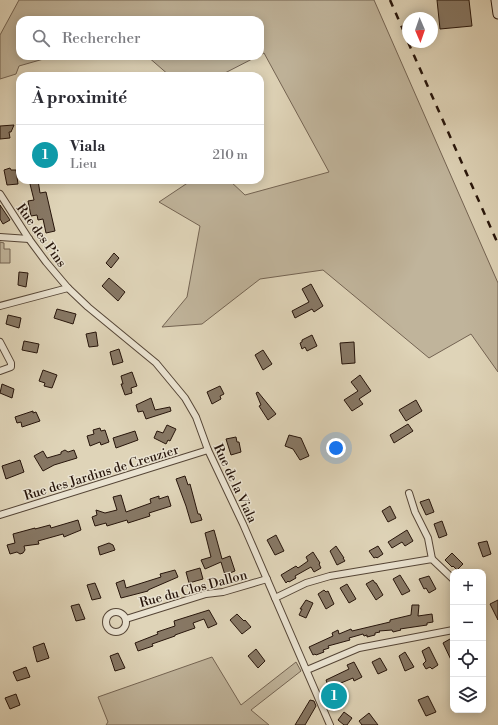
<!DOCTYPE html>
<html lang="fr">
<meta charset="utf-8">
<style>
body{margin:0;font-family:"Libre Bodoni",serif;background:#f2f2f3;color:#2b2b33}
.controls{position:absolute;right:12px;bottom:12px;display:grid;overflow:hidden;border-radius:8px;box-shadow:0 2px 10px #0003}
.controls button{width:36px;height:36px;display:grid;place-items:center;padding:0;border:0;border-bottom:1px solid #e1e1e2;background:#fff;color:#2b2b33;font:20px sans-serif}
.compass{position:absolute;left:402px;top:12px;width:36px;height:36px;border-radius:50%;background:#fff;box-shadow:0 2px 10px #0003;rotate:178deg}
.you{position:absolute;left:336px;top:448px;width:14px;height:14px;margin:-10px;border:3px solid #fff;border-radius:50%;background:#1a73e8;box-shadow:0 0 0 6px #1a73e833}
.badge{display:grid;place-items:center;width:26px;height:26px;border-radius:50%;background:#2563eb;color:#fff;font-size:13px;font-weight:700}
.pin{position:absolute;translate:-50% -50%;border:2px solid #fff;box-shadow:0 1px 4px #0006}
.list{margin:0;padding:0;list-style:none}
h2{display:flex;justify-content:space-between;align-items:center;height:52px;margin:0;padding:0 16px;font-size:17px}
h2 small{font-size:13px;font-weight:400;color:#7c7c81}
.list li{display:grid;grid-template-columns:26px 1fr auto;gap:12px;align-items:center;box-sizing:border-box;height:60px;padding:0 16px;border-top:1px solid #e1e1e2}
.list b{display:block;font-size:15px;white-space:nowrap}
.list p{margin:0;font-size:13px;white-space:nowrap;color:#7c7c81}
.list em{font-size:13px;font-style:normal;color:#7c7c81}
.icon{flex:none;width:22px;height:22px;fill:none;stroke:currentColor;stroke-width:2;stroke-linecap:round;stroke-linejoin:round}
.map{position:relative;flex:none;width:498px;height:725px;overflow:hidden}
.search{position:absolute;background:#fff;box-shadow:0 2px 10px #0003;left:16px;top:16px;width:248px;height:44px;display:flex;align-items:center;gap:10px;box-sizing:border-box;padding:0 14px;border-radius:12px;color:#7c7c81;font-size:15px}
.panel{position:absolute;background:#fff;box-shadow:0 2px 10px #0003;left:16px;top:72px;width:248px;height:112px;border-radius:12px}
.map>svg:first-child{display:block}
.green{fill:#c0b49b;stroke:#746453}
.building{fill:#877865;stroke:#27150b}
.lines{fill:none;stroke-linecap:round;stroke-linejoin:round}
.minor-casing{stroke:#554536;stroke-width:8}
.secondary-casing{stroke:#27150b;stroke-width:11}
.minor{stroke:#eae3d1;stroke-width:6}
.secondary{stroke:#eae3d1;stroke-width:9}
.rail{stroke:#27150b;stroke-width:2.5;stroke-dasharray:7 7;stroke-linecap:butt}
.labels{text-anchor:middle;stroke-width:3;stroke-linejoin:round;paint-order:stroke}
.street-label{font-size:13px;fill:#27150b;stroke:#eae3d1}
</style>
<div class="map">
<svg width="498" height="725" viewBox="0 0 498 725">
<rect width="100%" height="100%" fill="#dfd4b8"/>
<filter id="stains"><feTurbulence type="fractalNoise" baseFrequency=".005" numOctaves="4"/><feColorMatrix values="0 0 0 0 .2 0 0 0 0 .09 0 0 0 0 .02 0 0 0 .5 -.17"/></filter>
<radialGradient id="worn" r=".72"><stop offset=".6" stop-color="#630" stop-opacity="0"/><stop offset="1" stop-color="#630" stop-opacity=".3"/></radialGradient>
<g class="green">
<polygon points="19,0 374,0 498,283 498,372 471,334 429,358 323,270 260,279 202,324 162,327 187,297 200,226 159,202 192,180 229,180 245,195 329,172 264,53 260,55 260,20 20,20 20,56 54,56 19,66 16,74 0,79 0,35"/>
<polygon points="147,56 258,56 223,74 206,76 170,76"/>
<polygon points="0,242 4,243 4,249 10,249 10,263 0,263"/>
<polygon points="212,657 241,705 296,662 301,671 251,710 269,725 106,725 108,722 98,697"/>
</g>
<g class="building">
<polygon points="437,0 469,0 472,26 440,29"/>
<polygon points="14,125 11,132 9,132 10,138 0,139 0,126"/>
<polygon points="10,168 11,170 16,170 18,184 7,185 4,170"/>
<polygon points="29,180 38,180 40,193 46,192 55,231 46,233 43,219 38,220 37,215 31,216 28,201 34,200"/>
<polygon points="0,205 10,220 3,224 0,219"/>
<polygon points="114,253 119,258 111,268 106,263"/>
<polygon points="19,272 28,273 26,287 18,285"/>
<polygon points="109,278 125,292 118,301 102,286"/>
<polygon points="311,284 323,306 314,312 312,309 295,318 292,311 309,302 302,289"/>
<polygon points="57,309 76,314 73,324 54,318"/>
<polygon points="8,315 21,318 19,328 6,324"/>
<polygon points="96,332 98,346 89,347 86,334"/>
<polygon points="312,335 317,346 307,351 305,347 302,349 300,343 302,342 302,340"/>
<polygon points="24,341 39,344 37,353 22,350"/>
<polygon points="354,342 355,363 342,364 340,343"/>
<polygon points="119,349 123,362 113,365 110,352"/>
<polygon points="263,350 272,364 263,370 255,355"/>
<polygon points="43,370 57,375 52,388 44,386 45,383 39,381"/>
<polygon points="132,372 137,386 131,388 132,393 125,395 121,384 123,384 121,376"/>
<polygon points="360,375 371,391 359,399 363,404 352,411 344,400 358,391 351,382"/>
<polygon points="2,384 14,389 12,398 0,393"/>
<polygon points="220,386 224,394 220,396 221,399 212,404 207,392"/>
<polygon points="258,392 276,414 268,420 259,406 261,405 256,393"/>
<polygon points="151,398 155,410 170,407 171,411 146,419 143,411 138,412 136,405"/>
<polygon points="416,400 422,411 406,421 399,410"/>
<polygon points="33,411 33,413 36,412 40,421 22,427 21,422 17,423 15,417"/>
<polygon points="408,424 413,431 394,443 390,435"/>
<polygon points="167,425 176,429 170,441 168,440 166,444 154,438 157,431 163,433"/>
<polygon points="100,428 101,431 105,430 109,442 101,445 100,442 90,446 87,436 94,434 93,430"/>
<polygon points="135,431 138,440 116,448 113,438"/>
<polygon points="289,435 301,438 309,456 300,460 293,449 285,446"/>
<polygon points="236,437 237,442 239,442 241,452 231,455 226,439"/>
<polygon points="65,450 68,452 74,450 77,458 54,465 43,471 34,456 43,451 47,458 61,454 61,452"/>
<polygon points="20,460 24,472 6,479 2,466"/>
<polygon points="185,476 188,485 190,484 198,514 200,514 202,520 191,523 186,506 176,479"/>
<polygon points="121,495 126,512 151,503 150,499 159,496 159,499 168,496 171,506 149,513 150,516 128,523 127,520 107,526 106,523 95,526 92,517 97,515 96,510 105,513 117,510 113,497"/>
<polygon points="429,499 434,512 426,515 420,502"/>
<polygon points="390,506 396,518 388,522 382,511"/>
<polygon points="78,520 81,530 64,537 63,534 38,541 39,544 24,546 25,550 23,553 20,554 17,552 10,554 7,545 15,543 13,534 35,528 35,529 50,525 51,528"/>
<polygon points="442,521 447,535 439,538 434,524"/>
<polygon points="214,530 222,559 230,556 235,571 225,575 221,562 205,569 201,560 211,557 205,533"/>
<polygon points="407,530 413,541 405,546 402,542 392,548 388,542"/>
<polygon points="276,535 284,551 275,555 267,540"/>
<polygon points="487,541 491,554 483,557 478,543"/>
<polygon points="109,543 113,545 115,550 100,555 98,547"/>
<polygon points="336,546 344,558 343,558 345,561 337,565 330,551"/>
<polygon points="378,546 383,554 377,558 376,557 374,558 369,551"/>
<polygon points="313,552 320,563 319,564 321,568 314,572 311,567 295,576 296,578 289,582 288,581 286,583 281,575 296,566 298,568 308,561 306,557"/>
<polygon points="452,553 463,564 457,570 453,566 452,567 445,560"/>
<polygon points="200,568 203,579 189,583 186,572"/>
<polygon points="175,570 178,577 148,590 148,591 121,598 116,583 124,580 126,588 161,577 160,574"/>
<polygon points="400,575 410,591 402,595 393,579"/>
<polygon points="429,576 436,589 429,593 426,588 424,589 419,579"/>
<polygon points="373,580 375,583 376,583 383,595 376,600 366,584"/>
<polygon points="95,583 101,598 92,600 87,585"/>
<polygon points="347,584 356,599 349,603 340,588"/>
<polygon points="324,590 326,592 328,591 334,604 326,609 318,594"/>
<polygon points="306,600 313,603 306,618 299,615 302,609 300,609"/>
<polygon points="498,600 498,620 490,604"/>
<polygon points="79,604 85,619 76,621 71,606"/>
<polygon points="412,605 419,605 418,616 432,614 433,622 427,623 427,625 400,629 401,630 393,632 392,630 379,631 380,632 375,633 375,635 367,637 367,635 364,636 363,634 349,638 350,640 328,646 329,648 323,650 324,652 316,655 315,654 313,655 309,647 333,636 332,633 338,630 339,634 351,629 352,631 390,622 390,620 411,615"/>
<polygon points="209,610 217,624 208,628 204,619 193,623 195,628 175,635 175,636 152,644 153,646 138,651 135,643 158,634 157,632 175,626 174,621"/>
<polygon points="237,614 244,621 245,620 251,627 242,634 230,620"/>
<polygon points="450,639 453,645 453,664 443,643"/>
<polygon points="44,643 49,658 37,662 33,647"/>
<polygon points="429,647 438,665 432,669 430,667 426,669 423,664 426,661 422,651"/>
<polygon points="256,649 265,661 258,668 248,656"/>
<polygon points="405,652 414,667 405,671 399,656"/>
<polygon points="118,653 125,668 115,671 110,656"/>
<polygon points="380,658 387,670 378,674 372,662"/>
<polygon points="354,662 362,677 354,681 353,678 329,688 326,680 349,669 347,665"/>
<polygon points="26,667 30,677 17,681 13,672"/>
<polygon points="16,694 20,705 10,709 5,698"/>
<polygon points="428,696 436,712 426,716 418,700"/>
<polygon points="310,700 314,701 316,706 305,725 295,725"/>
<polygon points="344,712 352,718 347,725 344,725 338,720"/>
<polygon points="369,713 378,725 362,725 359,721"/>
</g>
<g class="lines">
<g class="minor-casing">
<g id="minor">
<polyline points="0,194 29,239 46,262 68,288 88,307 156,363 185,398 196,417 208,450 243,524 330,725"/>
<polyline points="0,237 29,239"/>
<polyline points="0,306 68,288"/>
<polyline points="0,342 11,363 11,367 0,371"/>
<polyline points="409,493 415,512 428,538 432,559"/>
<polyline points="0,515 208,450"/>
<polyline points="275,598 306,583 330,576 432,559 453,579"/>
<circle cx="116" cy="622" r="10"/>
<polyline points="126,619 206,594 223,592 267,579"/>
<polyline points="307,670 359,648 453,630"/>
</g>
</g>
<g class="secondary-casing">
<polyline id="secondary" points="496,0 498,14"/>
</g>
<use href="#minor" class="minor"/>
<use href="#secondary" class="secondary"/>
<g class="rail">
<polyline points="390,0 408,41"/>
<polyline points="408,42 498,244"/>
</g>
</g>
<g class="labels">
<g class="street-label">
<text transform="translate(42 235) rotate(54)" y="5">Rue des Pins</text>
<text transform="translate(101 472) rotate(-17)" y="5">Rue des Jardins de Creuzier</text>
<text transform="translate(236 483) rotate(65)" y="5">Rue de la Viala</text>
<text transform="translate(193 588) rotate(-15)" y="5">Rue du Clos Dallon</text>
</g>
</g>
<rect width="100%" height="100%" filter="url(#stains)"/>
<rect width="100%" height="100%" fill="url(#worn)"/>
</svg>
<div class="controls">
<button>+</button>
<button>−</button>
<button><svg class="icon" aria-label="locate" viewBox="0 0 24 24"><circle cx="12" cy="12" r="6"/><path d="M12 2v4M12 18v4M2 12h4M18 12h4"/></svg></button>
<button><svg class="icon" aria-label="layers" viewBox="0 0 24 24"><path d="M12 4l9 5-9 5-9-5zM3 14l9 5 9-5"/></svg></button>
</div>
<svg class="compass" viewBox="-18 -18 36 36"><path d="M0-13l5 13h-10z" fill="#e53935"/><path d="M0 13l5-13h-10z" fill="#7c7c81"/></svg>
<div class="you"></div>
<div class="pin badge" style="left:334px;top:696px;background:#0f9aa8">1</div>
<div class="search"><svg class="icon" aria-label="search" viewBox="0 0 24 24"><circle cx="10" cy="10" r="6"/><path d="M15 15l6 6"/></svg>Rechercher</div>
<section class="panel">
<h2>À proximité<small></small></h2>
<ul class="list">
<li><span class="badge" style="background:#0f9aa8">1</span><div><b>Viala</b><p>Lieu</p></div><em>210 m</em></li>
</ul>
</section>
</div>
